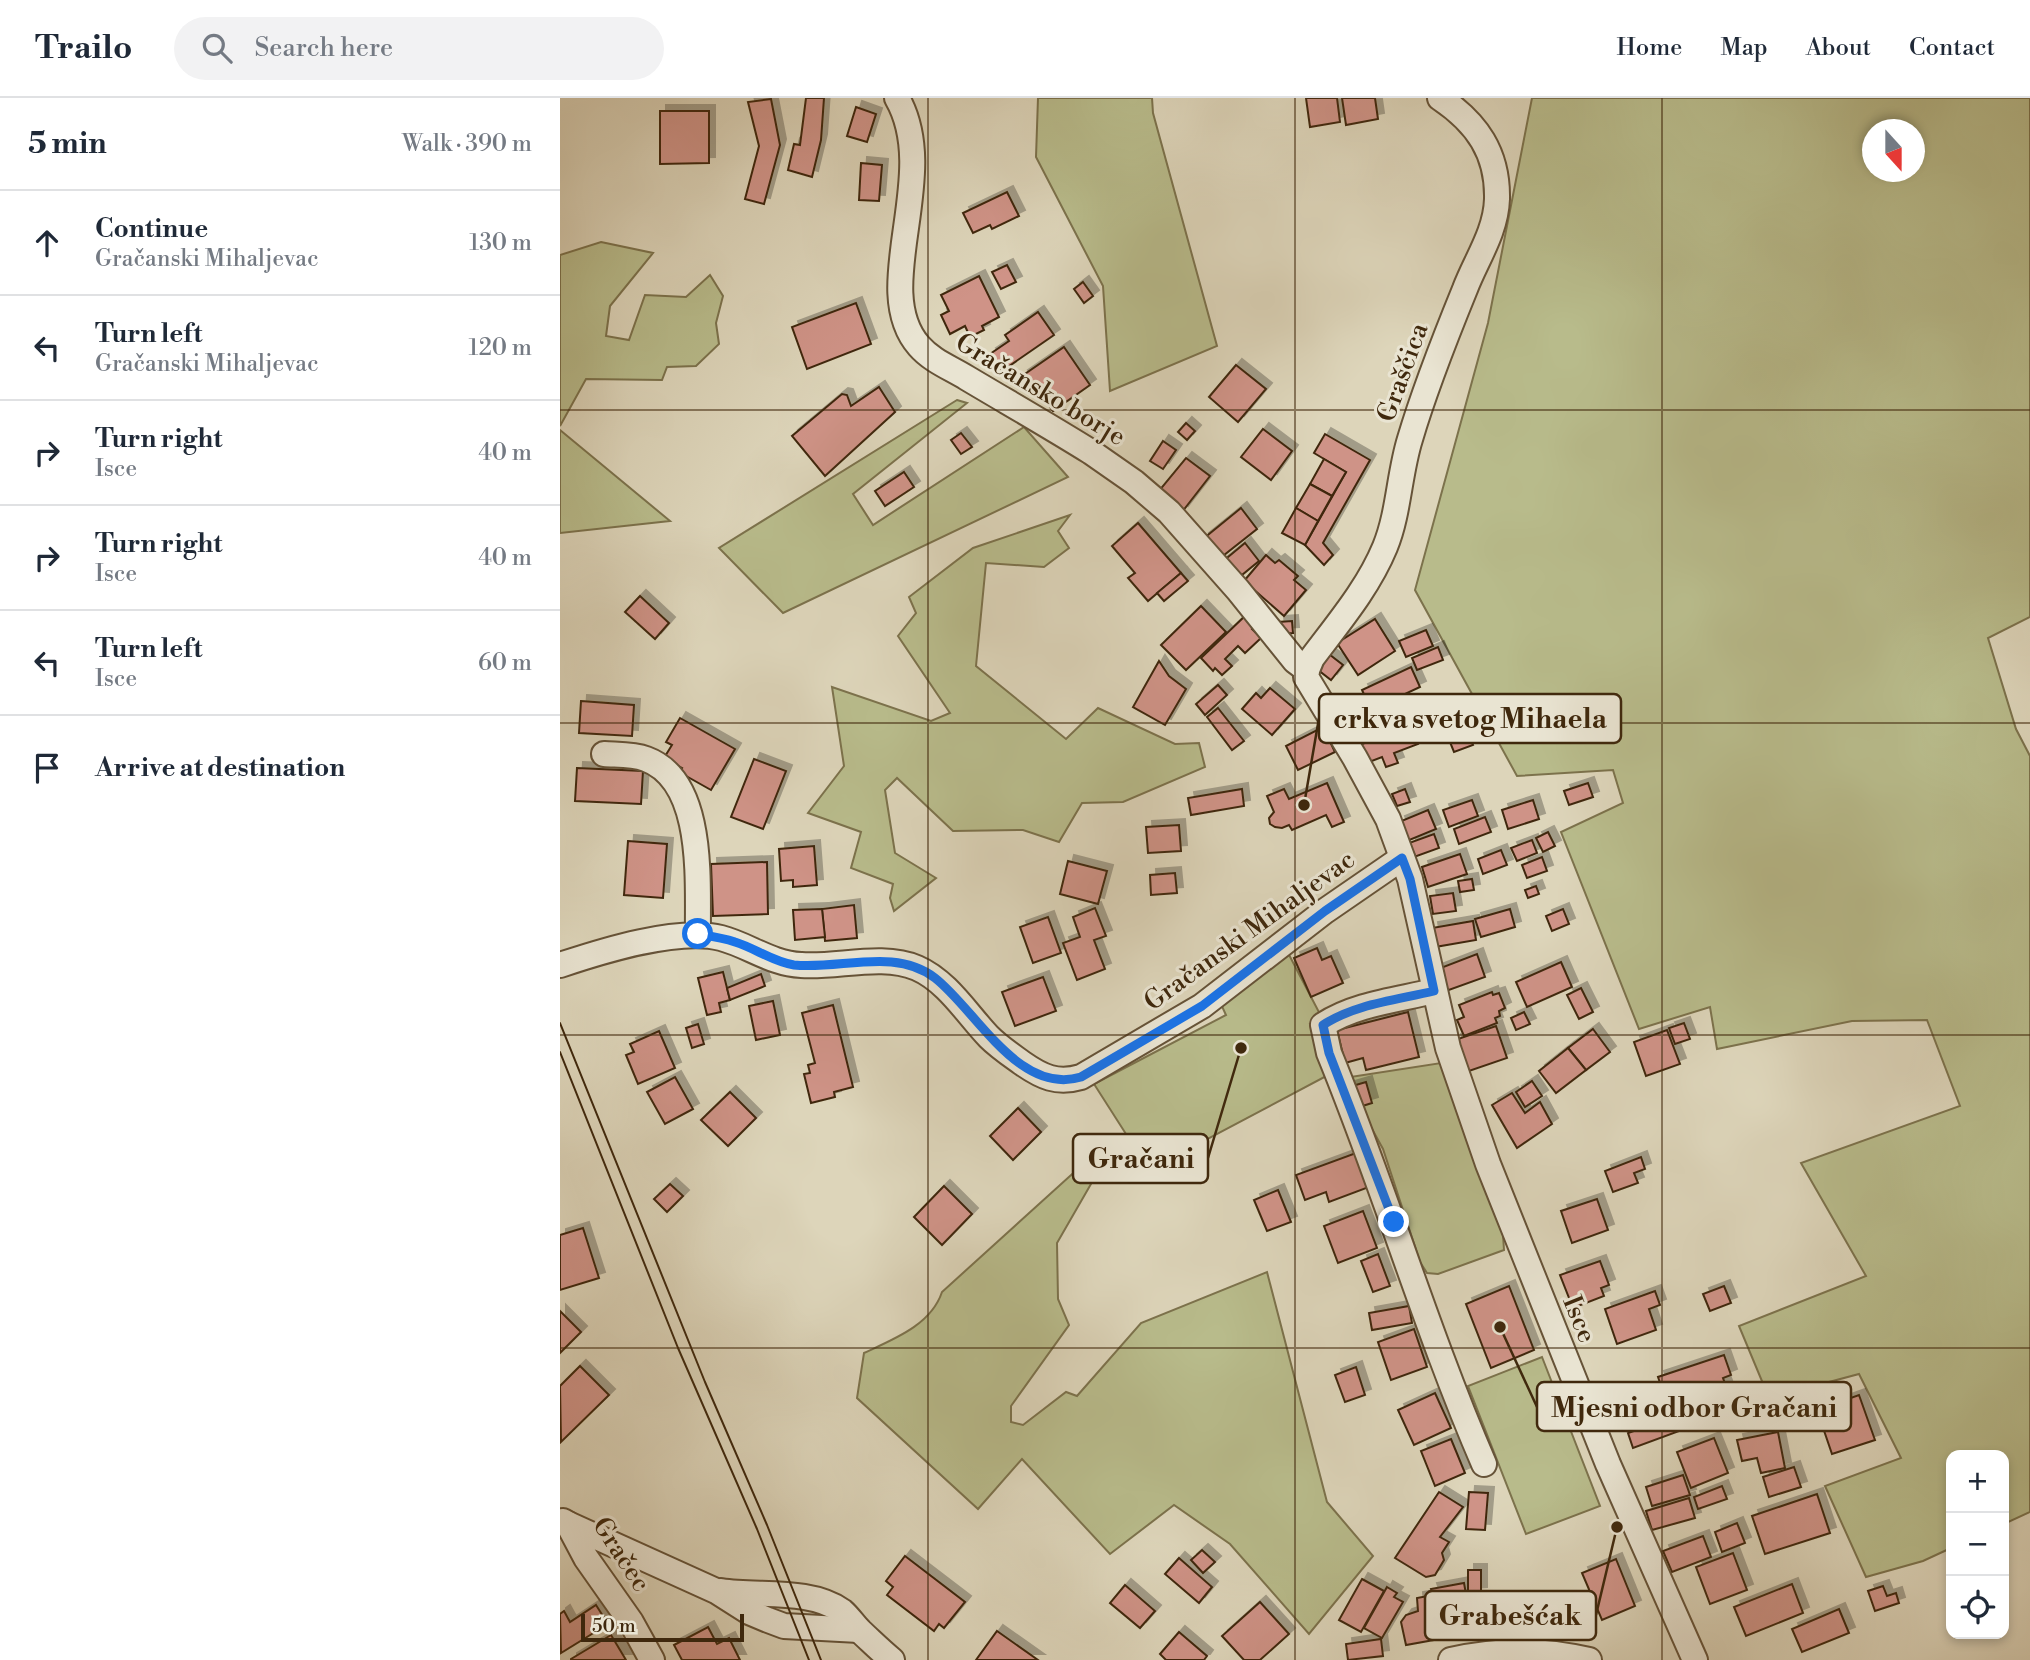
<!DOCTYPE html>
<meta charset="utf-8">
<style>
body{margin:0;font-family:"Libre Bodoni",serif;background:#f2f2f3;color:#1f2937}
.controls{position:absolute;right:21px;bottom:21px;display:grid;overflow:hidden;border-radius:14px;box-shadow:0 4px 10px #0003}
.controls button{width:63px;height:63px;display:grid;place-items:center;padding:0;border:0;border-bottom:2px solid #e0e1e3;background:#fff;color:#1f2937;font:35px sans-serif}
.compass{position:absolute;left:1302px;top:21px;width:63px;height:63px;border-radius:50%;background:#fff;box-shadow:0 4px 10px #0003;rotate:159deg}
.scale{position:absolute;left:21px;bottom:18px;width:163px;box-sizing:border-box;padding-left:7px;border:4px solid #3f280d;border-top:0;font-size:19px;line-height:24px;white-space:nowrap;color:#3f280d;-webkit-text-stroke:5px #e9e4d2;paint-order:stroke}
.stop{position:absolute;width:21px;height:21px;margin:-16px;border:5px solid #1a73e8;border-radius:50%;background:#fff}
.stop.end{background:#1a73e8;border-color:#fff;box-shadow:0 2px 7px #0008}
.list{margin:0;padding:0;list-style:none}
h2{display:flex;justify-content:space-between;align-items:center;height:91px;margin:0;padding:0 28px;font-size:30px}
h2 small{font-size:23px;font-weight:400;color:#747a83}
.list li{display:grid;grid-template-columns:46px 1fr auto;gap:21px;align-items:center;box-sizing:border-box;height:105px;padding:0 28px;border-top:2px solid #e0e1e3}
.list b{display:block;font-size:26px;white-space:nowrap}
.list p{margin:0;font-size:23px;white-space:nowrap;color:#747a83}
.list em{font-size:23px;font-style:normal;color:#747a83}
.icon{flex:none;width:38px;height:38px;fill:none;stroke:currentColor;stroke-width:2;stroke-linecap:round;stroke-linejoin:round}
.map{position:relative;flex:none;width:1470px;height:1562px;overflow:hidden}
header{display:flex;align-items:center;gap:42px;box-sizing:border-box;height:98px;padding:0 35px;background:#fff;border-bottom:2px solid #e0e1e3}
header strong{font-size:33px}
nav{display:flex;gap:38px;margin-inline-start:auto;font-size:24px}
.search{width:490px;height:63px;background:#f2f2f3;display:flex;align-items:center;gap:18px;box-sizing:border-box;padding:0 24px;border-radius:38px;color:#747a83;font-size:26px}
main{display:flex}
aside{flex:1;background:#fff}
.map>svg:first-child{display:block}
.green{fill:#b8bb8b;stroke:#7c724c;stroke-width:2;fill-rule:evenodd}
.building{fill:#cf9387;stroke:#3f280d;stroke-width:2;filter:url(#shadow)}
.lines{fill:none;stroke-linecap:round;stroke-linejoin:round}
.minor-casing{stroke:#665338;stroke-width:28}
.minor{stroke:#e9e4d2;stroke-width:24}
.tram{stroke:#3f280d;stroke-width:2}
.route{stroke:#1a73e8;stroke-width:9}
.grid{fill:none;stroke:#3f280d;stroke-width:2;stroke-opacity:0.55}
.labels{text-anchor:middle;stroke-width:6;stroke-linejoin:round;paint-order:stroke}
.street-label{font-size:26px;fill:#3f280d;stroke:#e9e4d2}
.leader{fill:none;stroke:#3f280d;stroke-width:2.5}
.callout-dot{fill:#3f280d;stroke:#e9e4d2;stroke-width:2.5}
.callout{fill:#e9e4d2;stroke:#3f280d;stroke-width:2.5}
.callout-label{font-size:28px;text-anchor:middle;font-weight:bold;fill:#3f280d}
</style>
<header>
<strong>Trailo</strong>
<div class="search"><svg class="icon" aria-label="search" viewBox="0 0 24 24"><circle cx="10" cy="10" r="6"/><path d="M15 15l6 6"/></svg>Search here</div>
<nav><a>Home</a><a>Map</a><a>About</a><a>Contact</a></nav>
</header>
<main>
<aside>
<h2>5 min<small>Walk · 390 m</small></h2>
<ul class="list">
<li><svg class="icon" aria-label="ahead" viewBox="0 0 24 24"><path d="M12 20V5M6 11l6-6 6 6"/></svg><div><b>Continue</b><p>Gračanski Mihaljevac</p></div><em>130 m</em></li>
<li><svg class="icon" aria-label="left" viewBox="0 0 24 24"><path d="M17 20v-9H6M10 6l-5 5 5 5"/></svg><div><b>Turn left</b><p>Gračanski Mihaljevac</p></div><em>120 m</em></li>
<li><svg class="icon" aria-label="right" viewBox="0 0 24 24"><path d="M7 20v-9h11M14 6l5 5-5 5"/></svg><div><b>Turn right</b><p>Isce</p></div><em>40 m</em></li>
<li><svg class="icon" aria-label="right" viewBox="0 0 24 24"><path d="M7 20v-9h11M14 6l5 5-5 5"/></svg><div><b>Turn right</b><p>Isce</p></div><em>40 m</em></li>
<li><svg class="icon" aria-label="left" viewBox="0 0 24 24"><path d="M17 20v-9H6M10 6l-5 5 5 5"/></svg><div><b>Turn left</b><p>Isce</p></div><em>60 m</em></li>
<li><svg class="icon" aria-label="arrive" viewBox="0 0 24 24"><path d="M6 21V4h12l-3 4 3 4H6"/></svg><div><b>Arrive at destination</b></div></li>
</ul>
</aside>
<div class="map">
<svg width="1470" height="1562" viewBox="0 0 1470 1562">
<defs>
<filter id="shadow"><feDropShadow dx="6" dy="-6" stdDeviation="0" flood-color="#0004"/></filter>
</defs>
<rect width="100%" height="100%" fill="#ddd5ba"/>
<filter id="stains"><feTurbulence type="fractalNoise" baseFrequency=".00286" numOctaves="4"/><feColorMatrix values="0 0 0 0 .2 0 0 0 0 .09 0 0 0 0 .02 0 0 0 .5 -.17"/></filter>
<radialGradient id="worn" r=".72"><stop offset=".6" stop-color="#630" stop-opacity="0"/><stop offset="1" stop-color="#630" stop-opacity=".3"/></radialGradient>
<g class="green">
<polygon points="478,0 592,0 593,15 657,248 550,293 543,188 476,59"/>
<path d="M972 0H1470V519L1428 540 1456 631 1470 658V1414L1444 1426V1357H1391V1450L1363 1463 1306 1479 1265 1388 1341 1360 1299 1276 1209 1300 1179 1228 1306 1178 1241 1065 1400 1008 1367 922 1292 923 1157 951 1150 909 1079 931 1001 734 1063 705 1053 672 957 678 855 492 928 225ZM1312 32H1354V74H1312Z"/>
<polygon points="41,144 93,155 50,208 46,238 69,242 85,197 126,199 150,177 163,198 156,225 159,246 136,268 107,269 102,282 26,281 0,328 0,157"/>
<polygon points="397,302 407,305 293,396 313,427 464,329 508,379 223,515 159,450"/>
<polygon points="0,332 110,423 0,435"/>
<polygon points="510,417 498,433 509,450 484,469 426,465 416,568 506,641 538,610 615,646 639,645 645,669 563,704 522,705 499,744 463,732 393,733 337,680 325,692 335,755 376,780 334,813 330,800 333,786 291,770 301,734 248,715 284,668 272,589 371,623 390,615 338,538 356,515 349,499 413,450"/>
<polygon points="726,851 762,920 750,926 772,975 589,1072 534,986 666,917 660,904"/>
<polygon points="881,965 943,1137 944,1152 878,1176 867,1175 860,1164 823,1051 784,980"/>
<path d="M521 1068 535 1079 497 1145 498 1201 509 1227 451 1308V1324L463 1327 506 1294 517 1298 581 1225 707 1174 767 1404 813 1458 749 1536 670 1446 614 1407 550 1456 462 1361 418 1411 297 1300 304 1255C334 1241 371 1227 382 1194Z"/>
<polygon points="982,1259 1040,1408 966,1436 908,1288"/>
</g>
<g class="building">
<polygon points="246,0 264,0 261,42 252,79 228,72 234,46 240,47"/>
<polygon points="746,0 777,0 780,24 750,29"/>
<polygon points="782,0 815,0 818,21 786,27"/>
<polygon points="211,1 220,47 204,106 185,101 199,48 188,4"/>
<polygon points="296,9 316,16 307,44 287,38"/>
<polygon points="100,13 149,13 149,65 100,66"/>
<polygon points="301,65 322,67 319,103 299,102"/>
<polygon points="447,94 459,118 432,131 430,127 413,135 403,115"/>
<polygon points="447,167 456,184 441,191 432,174"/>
<polygon points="419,178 439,219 422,228 424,232 410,239 405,228 390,236 381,217 389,213 381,197"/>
<polygon points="523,184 533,198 524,205 514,191"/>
<polygon points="296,205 311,246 247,271 232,229"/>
<polygon points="478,214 494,237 442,273 430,256 449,243 445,237"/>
<polygon points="504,249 530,287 493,313 481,297 477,300 462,278"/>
<polygon points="676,267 706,291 678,324 649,299"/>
<polygon points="319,289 335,314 265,378 232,338 282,296 287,297 291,308"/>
<polygon points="626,325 635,333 627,342 618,334"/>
<polygon points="703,331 732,353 711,382 681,359"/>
<polygon points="401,335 412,349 401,356 391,342"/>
<polygon points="765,336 810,362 763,445 773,457 764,467 745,447 786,374 754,355"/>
<polygon points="603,343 616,352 603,371 590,363"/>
<polygon points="626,360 650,378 622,414 598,394"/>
<polygon points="764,361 786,374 772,398 750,386"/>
<polygon points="344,374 354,389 325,408 315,393"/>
<polygon points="750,386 772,398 758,423 736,410"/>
<polygon points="681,410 697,431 659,461 643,441"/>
<polygon points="736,410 758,423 745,447 722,435"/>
<polygon points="578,425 621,475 588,503 568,480 575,475 552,448"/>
<polygon points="685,445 699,463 677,481 662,464"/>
<polygon points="706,457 715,465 719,462 738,478 734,482 746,492 724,518 684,483"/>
<polygon points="621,475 628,483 604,503 597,495"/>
<polygon points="80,498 109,525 95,541 65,514"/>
<polygon points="641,508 666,534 626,572 601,547"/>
<polygon points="686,517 696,527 692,531 701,540 685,555 678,548 665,561 672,568 662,577 655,570 653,573 641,560"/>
<polygon points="815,521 835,553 798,577 777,545"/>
<polygon points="732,523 733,535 719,536 718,524"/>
<polygon points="866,532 873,548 846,559 839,543"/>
<polygon points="878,549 883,562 857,572 852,560"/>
<polygon points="765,553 783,567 771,582 753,568"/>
<polygon points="599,563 609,578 626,591 605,627 573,609"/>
<polygon points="851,569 860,589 811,612 802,592"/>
<polygon points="658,587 667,597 645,617 636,606"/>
<polygon points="710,590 735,611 712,637 682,611 696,595 701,600"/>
<polygon points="21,603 74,607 72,638 19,635"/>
<polygon points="897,609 913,647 894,654 879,617"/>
<polygon points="658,610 684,643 672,652 647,619"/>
<polygon points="830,613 837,632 797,648 789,628"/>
<polygon points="120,620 175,651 151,692 119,674 122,670 104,660 112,647 106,644"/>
<polygon points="866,621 873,639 857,645 850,627"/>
<polygon points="850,627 858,646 834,655 838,665 826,669 822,659 804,666 797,648"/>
<polygon points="763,629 775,654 738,672 726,648"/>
<polygon points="194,661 226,673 203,731 171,719"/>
<polygon points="17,670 83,673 81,706 15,703"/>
<polygon points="767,685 784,724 772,729 766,717 732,732 729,727 722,730 715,729 710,726 709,720 714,714 707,698 724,691 729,701"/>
<polygon points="1028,685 1033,699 1009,707 1004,693"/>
<polygon points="682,691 684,708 631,717 628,700"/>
<polygon points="845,691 850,704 837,708 832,696"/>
<polygon points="912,702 918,718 889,729 883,712"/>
<polygon points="973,702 979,721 948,731 942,712"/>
<polygon points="868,712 876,731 847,743 839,724"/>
<polygon points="925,719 931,734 899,746 894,731"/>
<polygon points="619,727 621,753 588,755 586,729"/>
<polygon points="988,734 995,748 983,754 976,740"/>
<polygon points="874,736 879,750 854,759 849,745"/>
<polygon points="972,742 977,755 957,763 951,750"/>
<polygon points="68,743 107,746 103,800 64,797"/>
<polygon points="254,748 257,787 233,789 233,782 221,783 219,751"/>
<polygon points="941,752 947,767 923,776 918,761"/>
<polygon points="900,756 907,776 868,789 862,769"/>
<polygon points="982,759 987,773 967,780 962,767"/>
<polygon points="508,763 547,773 538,806 500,796"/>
<polygon points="207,764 208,816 153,818 151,766"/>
<polygon points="615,775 617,795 591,797 590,777"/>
<polygon points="912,781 914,792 900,794 898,783"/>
<polygon points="976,788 979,796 968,800 965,792"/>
<polygon points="893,795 896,813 873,816 870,798"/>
<polygon points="294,807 297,840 265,843 262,811"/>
<polygon points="535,810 546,838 534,842 545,871 517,882 503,845 520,839 513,819"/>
<polygon points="262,811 265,839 235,842 233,812"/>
<polygon points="950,811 955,829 921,839 915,821"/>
<polygon points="1003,811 1009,826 992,833 986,818"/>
<polygon points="488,819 501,855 473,865 460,829"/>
<polygon points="913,823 916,842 875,849 872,830"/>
<polygon points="757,850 762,862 771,858 783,885 751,899 734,860"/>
<polygon points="917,856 925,879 886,893 878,871"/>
<polygon points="1001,864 1012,889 967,909 956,884"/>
<polygon points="163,874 170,902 159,905 161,914 147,917 138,880"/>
<polygon points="201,876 205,888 170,902 167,890"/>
<polygon points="483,879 496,913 455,928 442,894"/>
<polygon points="1021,890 1033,914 1019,921 1007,897"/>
<polygon points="932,894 933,897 939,895 945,910 939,913 940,918 935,920 937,925 904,938 897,922 904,919 899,907"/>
<polygon points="213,903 220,937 196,942 189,908"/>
<polygon points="273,907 293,989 274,994 275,999 251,1005 244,976 250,975 248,967 255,965 242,915"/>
<polygon points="848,914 859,959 806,972 803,960 785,965 777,932"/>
<polygon points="964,914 970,926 956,932 951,920"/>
<polygon points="1124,925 1130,941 1115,946 1109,930"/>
<polygon points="138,926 144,946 132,950 126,930"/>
<polygon points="936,928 947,960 906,974 895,942"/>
<polygon points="1033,931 1050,954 1026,972 1008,950"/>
<polygon points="1107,932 1120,966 1086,978 1074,944"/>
<polygon points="99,933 115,970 78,986 66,957 74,954 70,946"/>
<polygon points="1008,950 1026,972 996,995 979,973"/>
<polygon points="115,979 133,1011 105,1026 87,994"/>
<polygon points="972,983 982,998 965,1009 956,994"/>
<polygon points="806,984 812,1005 796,1010 789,989"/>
<polygon points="170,994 196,1020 168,1048 141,1022"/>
<polygon points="952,995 965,1015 980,1004 992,1026 957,1050 932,1007"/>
<polygon points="458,1010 481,1034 453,1062 430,1038"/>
<polygon points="796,1055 809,1089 769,1104 766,1094 745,1102 736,1077"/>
<polygon points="1081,1059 1085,1071 1074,1075 1078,1085 1053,1094 1045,1073"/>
<polygon points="110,1086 123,1098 107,1114 94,1101"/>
<polygon points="384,1088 412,1116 382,1147 354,1119"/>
<polygon points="718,1092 731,1124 707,1133 694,1102"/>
<polygon points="1037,1101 1048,1132 1012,1145 1001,1113"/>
<polygon points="803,1113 817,1150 778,1165 764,1128"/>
<polygon points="23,1130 39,1180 0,1192 0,1137"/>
<polygon points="818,1156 830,1188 813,1194 801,1163"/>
<polygon points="1040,1163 1049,1187 1041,1190 1044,1198 1013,1210 1000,1177"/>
<polygon points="949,1188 974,1252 931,1270 906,1206"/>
<polygon points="1164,1188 1171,1205 1150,1213 1143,1196"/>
<polygon points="1095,1193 1100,1207 1089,1211 1096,1232 1057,1246 1045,1211"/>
<polygon points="849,1208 852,1225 812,1232 809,1215"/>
<polygon points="0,1213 21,1234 0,1255"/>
<polygon points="854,1231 867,1269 831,1282 818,1244"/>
<polygon points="1164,1257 1171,1277 1163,1280 1167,1291 1109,1311 1098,1279"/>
<polygon points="20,1268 49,1297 1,1344 0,1288"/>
<polygon points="796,1269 805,1297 785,1304 775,1277"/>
<polygon points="875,1295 891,1330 854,1347 838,1312"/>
<polygon points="1299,1297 1315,1342 1272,1356 1257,1312"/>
<polygon points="1117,1318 1122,1332 1073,1350 1068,1335"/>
<polygon points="1218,1334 1225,1370 1201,1375 1197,1360 1182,1363 1177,1342"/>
<polygon points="1154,1340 1168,1375 1131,1390 1117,1354"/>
<polygon points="891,1341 905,1375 875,1388 861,1353"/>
<polygon points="1234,1369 1241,1389 1209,1399 1203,1379"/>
<polygon points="1123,1377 1130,1397 1092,1408 1086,1389"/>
<polygon points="1162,1388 1167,1401 1138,1411 1134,1399"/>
<polygon points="879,1394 903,1409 880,1439 889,1444 882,1455 884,1462 875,1477 866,1479 835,1460"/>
<polygon points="909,1394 928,1395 925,1432 906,1431"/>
<polygon points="1257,1396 1270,1435 1205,1456 1192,1418"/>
<polygon points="1129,1400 1135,1420 1092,1432 1086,1413"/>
<polygon points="1177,1425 1185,1445 1162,1454 1155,1434"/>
<polygon points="1143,1438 1151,1459 1112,1474 1103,1453"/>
<polygon points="642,1452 655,1464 643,1475 631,1462"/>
<polygon points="1173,1455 1187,1492 1150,1506 1136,1469"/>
<polygon points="345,1458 405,1504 384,1530 379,1526 374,1533 327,1497 333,1489 326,1483"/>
<polygon points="619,1460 652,1489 639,1505 605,1476"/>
<polygon points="1056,1461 1075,1508 1042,1522 1022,1475"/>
<polygon points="908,1472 921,1472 921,1495 908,1496"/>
<polygon points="802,1481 824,1493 801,1534 779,1522"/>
<polygon points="904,1485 913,1535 846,1547 841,1524 846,1517 858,1513 857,1500 873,1497 871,1491"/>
<polygon points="1232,1486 1243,1515 1186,1538 1174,1509"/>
<polygon points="565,1487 595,1513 580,1530 550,1505"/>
<polygon points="1323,1488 1327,1498 1336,1495 1339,1505 1315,1513 1308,1493"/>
<polygon points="827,1489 837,1495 834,1499 843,1504 822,1540 804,1530"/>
<polygon points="700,1504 729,1536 700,1562 684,1562 662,1538"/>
<polygon points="36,1507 48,1526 1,1555 0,1516 4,1513 10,1524"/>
<polygon points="1279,1511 1289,1535 1242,1554 1232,1531"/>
<polygon points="148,1529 157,1546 169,1540 180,1562 122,1562 114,1547"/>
<polygon points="437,1533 478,1562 416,1562"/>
<polygon points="619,1534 647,1558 644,1562 606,1562 600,1556"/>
<polygon points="51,1537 66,1562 11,1562 11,1561"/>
<polygon points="821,1541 823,1558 788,1562 786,1546"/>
</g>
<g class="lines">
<g class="minor-casing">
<g id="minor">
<path d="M337 0C382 78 308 190 359 248 372 263 391 270 407 280 449 305 491 329 531 354L574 384 609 414 678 492 735 563 747 572"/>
<path d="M880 0C917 25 938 55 937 101 936 134 916 162 905 191 885 240 865 290 850 341 839 376 839 415 825 449 808 490 779 524 752 560L747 572 746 579 795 660 828 721 850 781 888 950 928 1066 1048 1366 1135 1562"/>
<path d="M44 656C57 657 73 656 86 661 146 683 137 786 138 836"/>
<path d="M0 867C42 853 118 829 161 840 188 847 212 866 241 867 277 870 322 855 357 870 387 883 407 916 429 939 439 949 451 957 462 965 482 979 497 986 521 979L642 908 765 813 842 760"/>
<path d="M874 893C837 902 795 906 763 927L769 955C825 1091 866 1232 924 1366"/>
<polyline points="3,1423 8,1426 26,1460 71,1524 92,1562"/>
<polyline points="8,1426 156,1493 189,1514 208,1522 224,1528 299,1532"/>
<path d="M161 1493C198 1499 250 1490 282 1513 289 1519 294 1527 300 1533 311 1543 321 1553 332 1562"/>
<path d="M891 1562C941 1551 979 1551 1029 1562"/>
</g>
</g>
<use href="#minor" class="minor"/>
<g class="tram">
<polyline points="0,925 145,1284 207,1427 261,1562"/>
<polyline points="0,954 118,1250 197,1431 249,1562"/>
</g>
</g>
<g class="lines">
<path class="route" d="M138 836C150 838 163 840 175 844 195 850 213 864 234 867 280 872 335 849 375 880 416 912 459 998 521 979L642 908 765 813 842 760 850 781 874 893C837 902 795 906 763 927L769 955 834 1124"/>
</g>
<path class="grid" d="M368 0V1562M735 0V1562M1102 0V1562M0 312H1470M0 625H1470M0 937H1470M0 1250H1470"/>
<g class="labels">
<g class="street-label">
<text transform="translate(842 274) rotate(-70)" y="9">Graščica</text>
<text transform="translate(481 291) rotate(31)" y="9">Gračansko borje</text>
<text transform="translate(689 832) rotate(-36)" y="9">Gračanski Mihaljevac</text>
<text transform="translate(1020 1221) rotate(68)" y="9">Isce</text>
<text transform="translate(62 1456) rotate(57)" y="9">Gračec</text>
</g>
</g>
<path class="leader" d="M744 707L759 620M681 950L648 1060M940 1229L977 1309M1057 1429L1036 1517"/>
<g class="callout-dot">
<circle cx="744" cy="707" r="7"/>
<circle cx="681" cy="950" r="7"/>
<circle cx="940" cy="1229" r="7"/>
<circle cx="1057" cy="1429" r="7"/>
</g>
<g class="callout">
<rect x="759" y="596" width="302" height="49" rx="7"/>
<rect x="513" y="1036" width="135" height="49" rx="7"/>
<rect x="977" y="1284" width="314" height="49" rx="7"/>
<rect x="865" y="1493" width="171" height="49" rx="7"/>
</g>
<g class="callout-label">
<text x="910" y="630">crkva svetog Mihaela</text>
<text x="581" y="1070">Gračani</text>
<text x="1134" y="1319">Mjesni odbor Gračani</text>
<text x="950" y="1527">Grabešćak</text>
</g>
<rect width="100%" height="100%" filter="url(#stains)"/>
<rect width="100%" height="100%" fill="url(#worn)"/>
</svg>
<div class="controls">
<button>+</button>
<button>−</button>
<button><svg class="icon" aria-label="locate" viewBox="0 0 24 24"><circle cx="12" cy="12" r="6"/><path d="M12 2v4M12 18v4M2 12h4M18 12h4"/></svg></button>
</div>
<svg class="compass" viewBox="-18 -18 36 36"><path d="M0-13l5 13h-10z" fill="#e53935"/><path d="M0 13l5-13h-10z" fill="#747a83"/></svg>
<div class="scale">50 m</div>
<div class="stop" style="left:138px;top:836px"></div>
<div class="stop end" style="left:834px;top:1124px"></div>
</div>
</main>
